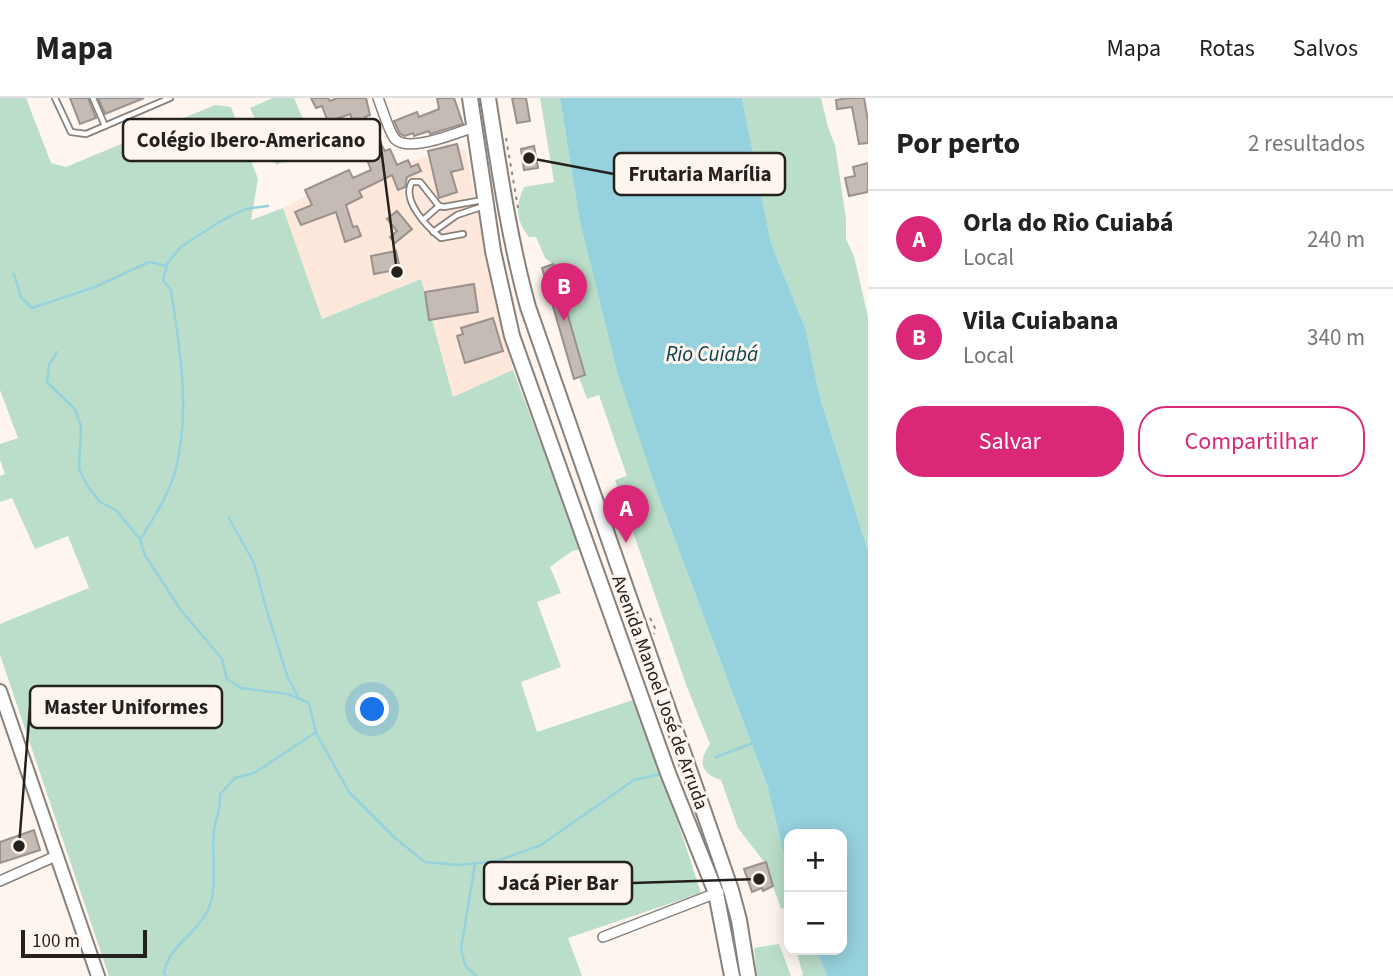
<!DOCTYPE html>
<html lang="pt">
<meta charset="utf-8">
<style>
body{margin:0;font-family:"Source Sans 3",sans-serif;background:#f2f2f2;color:#222}
.controls{position:absolute;right:21px;bottom:21px;display:grid;overflow:hidden;border-radius:14px;box-shadow:0 4px 18px #0003}
.controls button{width:63px;height:63px;display:grid;place-items:center;padding:0;border:0;border-bottom:2px solid #e0e0e0;background:#fff;color:#222;font:35px sans-serif}
.scale{position:absolute;left:21px;bottom:18px;width:126px;box-sizing:border-box;padding-left:7px;border:4px solid #23201e;border-top:0;font-size:19px;line-height:24px;white-space:nowrap;color:#23201e;-webkit-text-stroke:5px #fef5ef;paint-order:stroke}
.you{position:absolute;left:373px;top:612px;width:24px;height:24px;margin:-18px;border:5px solid #fff;border-radius:50%;background:#1a73e8;box-shadow:0 0 0 10px #1a73e833}
.badge{display:grid;place-items:center;width:46px;height:46px;border-radius:50%;background:#db2777;color:#fff;font-size:23px;font-weight:700}
.pin{position:absolute;translate:-50% -58px;filter:drop-shadow(0 2px 4px #0008)}
.pin::after{content:'';position:absolute;top:37px;width:24px;height:21px;background:inherit;clip-path:polygon(0 0,100% 0,50% 100%)}
.list{margin:0;padding:0;list-style:none}
h2{display:flex;justify-content:space-between;align-items:center;height:91px;margin:0;padding:0 28px;font-size:30px}
h2 small{font-size:23px;font-weight:400;color:#767676}
.list li{display:grid;grid-template-columns:46px 1fr auto;gap:21px;align-items:center;box-sizing:border-box;height:98px;padding:0 28px;border-top:2px solid #e0e0e0}
.list b{display:block;font-size:26px;white-space:nowrap}
.list p{margin:0;font-size:23px;white-space:nowrap;color:#767676}
.list em{font-size:23px;font-style:normal;color:#767676}
.actions{display:flex;gap:14px;padding:21px 28px}
.actions a{flex:1;padding:16px 0;border:2px solid #db2777;border-radius:28px;text-align:center;font-size:24px;color:#db2777}
.actions .main{background:#db2777;color:#fff}
.map{position:relative;flex:none;width:868px;height:878px;overflow:hidden}
header{display:flex;align-items:center;gap:42px;box-sizing:border-box;height:98px;padding:0 35px;background:#fff;border-bottom:2px solid #e0e0e0}
header strong{font-size:33px}
nav{display:flex;gap:38px;margin-inline-start:auto;font-size:24px}
main{display:flex}
aside{flex:1;background:#fff}
.map>svg:first-child{display:block}
.education{fill:#fee8db}
.green{fill:#badec9}
.water{fill:#96d2de}
.lines{fill:none;stroke-linecap:round;stroke-linejoin:round}
.stream{stroke:#96d2de;stroke-width:2.5}
.building{fill:#c4bbb5;stroke:#9a918c;stroke-width:2}
.lane-casing{stroke:#88807b;stroke-width:8}
.street-casing{stroke:#88807b;stroke-width:12}
.secondary-casing{stroke:#88807b;stroke-width:16}
.primary-casing{stroke:#88807b;stroke-width:18}
.path{stroke:#908a86;stroke-width:2;stroke-dasharray:3.5 5;stroke-linecap:butt}
.lane{stroke:#fff;stroke-width:4.5}
.street{stroke:#fff;stroke-width:9}
.secondary{stroke:#fff;stroke-width:12}
.primary{stroke:#fff;stroke-width:14}
.labels{text-anchor:middle;stroke-width:6;stroke-linejoin:round;paint-order:stroke}
.street-label{font-size:19px;fill:#23201e;stroke:#fef5ef}
.water-label{font-size:21px;font-style:italic;fill:#053f48;stroke:#fef5ef}
.leader{fill:none;stroke:#23201e;stroke-width:2.5}
.callout-dot{fill:#23201e;stroke:#fef5ef;stroke-width:2.5}
.callout{fill:#fef5ef;stroke:#23201e;stroke-width:2.5}
.callout-label{font-size:21px;text-anchor:middle;font-weight:bold;fill:#23201e}
</style>
<header>
<strong>Mapa</strong>
<nav><a>Mapa</a><a>Rotas</a><a>Salvos</a></nav>
</header>
<main>
<div class="map">
<svg width="868" height="878" viewBox="0 0 868 878">
<rect width="100%" height="100%" fill="#fef5ef"/>
<polygon class="education" points="458,48 466,53 488,167 513,272 453,299 421,181 322,221 283,110 346,78 347,85"/>
<g class="green">
<polygon points="0,0 26,0 51,65 66,69 215,7 231,9 258,81 251,122 283,110 322,221 421,181 453,299 513,272 581,451 572,453 550,469 561,495 537,504 561,569 521,584 537,634 633,602 667,691 701,795 568,840 582,878 109,878 0,557 0,526 89,490 68,438 35,451 12,400 0,404 0,378 5,376 0,362 0,346 18,340 0,292"/>
<polygon points="273,0 294,0 315,49 276,67 250,10"/>
<path d="M540 0H560L579 119 660 402 767 687 789 777V826L784 810 781 811 765 765 738 730 721 682C700 675 698 664 710 646L687 589 615 382 627 378 599 297 587 301 579 279 585 277 553 166 545 160 536 139H529C516 123 515 108 524 89L554 84Z"/>
<polygon points="742,0 821,0 828,29 835,47 846,121 846,141 854,158 868,219 868,453 819,296 806,232 771,145"/>
<polygon points="779,846 791,878 757,878 754,850"/>
<polygon points="796,852 816,852 827,878 801,878 803,877"/>
</g>
<polygon class="water" points="560,0 742,0 771,145 806,232 819,296 868,453 868,878 827,878 816,852 842,852 842,736 789,736 789,777 767,687 660,402 617,273 579,119"/>
<g class="lines">
<g class="stream">
<path d="M268 108 245 111 221 123 182 148 168 164 163 182 171 192C180 251 191 315 175 374 168 398 153 421 140 442L145 457 180 511 222 561 227 581 241 590 288 596 309 605 316 635 349 694 394 739 425 764 459 767 497 763 541 747 634 682 661 676"/>
<polyline points="14,176 21,199 32,210 95,189 149,164 167,168"/>
<polyline points="57,254 49,267 47,284 75,311 81,328 79,371 87,387 100,404 116,412 140,441"/>
<polyline points="229,420 254,465 268,517 288,580 298,599"/>
<polyline points="716,659 753,645"/>
<polyline points="475,766 461,851 465,867 476,878"/>
<path d="M166 878 164 874C169 848 194 838 207 814 219 790 211 759 214 733 216 720 221 710 220 696L235 680 254 675 315 635"/>
</g>
</g>
<g class="building">
<polygon points="70,0 88,0 96,20 80,26"/>
<polygon points="98,0 144,0 105,16"/>
<polygon points="311,0 328,0 330,3 337,0 366,0 370,17 365,19 385,53 390,51 397,67 408,62 411,69 418,66 421,73 407,79 405,89 398,92 392,77 359,93 362,99 346,107 353,129 357,128 361,138 345,144 336,114 301,127 295,114 312,107 305,92 349,72 353,80 371,72 363,52 351,61 345,53 354,47 347,31 355,28 350,16 328,24 322,8 316,10"/>
<polygon points="437,0 454,0 463,26 430,36 429,33 414,38 413,35 405,38 400,36 394,23 417,14 419,19 439,11"/>
<polygon points="512,0 526,0 530,23 517,25"/>
<polygon points="848,0 864,0 868,23 868,45 859,46 852,9 837,11 836,2"/>
<polygon points="457,46 463,71 451,74 457,94 439,100 428,53"/>
<polygon points="534,48 538,70 524,72 521,51"/>
<polygon points="868,65 868,94 849,98 845,80 855,78 853,69"/>
<polygon points="397,113 412,131 395,145 390,139 397,133 387,121"/>
<polygon points="396,153 399,166 394,167 395,172 374,176 371,158"/>
<polygon points="553,166 585,277 574,281 542,170"/>
<polygon points="474,186 478,214 429,222 425,194"/>
<polygon points="493,220 503,253 465,265 457,238 463,236 461,230"/>
<polygon points="34,732 40,752 0,765 0,744"/>
<polygon points="766,764 773,788 763,793 762,790 752,794 744,771"/>
</g>
<g class="lines">
<g class="lane-casing">
<g id="lane">
<polyline points="55,0 71,34 86,36 170,0"/>
<polyline points="93,0 105,28"/>
<polyline points="423,122 439,108"/>
<polyline points="433,134 457,117 484,108"/>
<path d="M463 136 441 140C427 129 401 102 412 84H420L439 108 444 109 483 102"/>
</g>
</g>
<g class="street-casing">
<g id="street">
<path d="M378 0C382 10 389 34 395 41 409 55 457 35 474 29"/>
<polyline points="0,783 56,758"/>
<polyline points="603,839 719,794"/>
</g>
</g>
<g class="secondary-casing">
<polyline id="secondary" points="0,593 98,878"/>
</g>
<g class="primary-casing">
<g id="primary">
<polyline points="470,0 493,153 512,238 668,675 716,795 732,878"/>
<path d="M488 0C499 70 509 140 528 209L731 792 739 822 748 878"/>
</g>
</g>
<g class="path">
<polyline points="506,40 518,110"/>
<polyline points="650,520 656,532 654,536"/>
</g>
<use href="#lane" class="lane"/>
<use href="#street" class="street"/>
<use href="#secondary" class="secondary"/>
<use href="#primary" class="primary"/>
</g>
<g class="labels">
<g class="street-label">
<text transform="translate(661 594) rotate(70)" y="7">Avenida Manoel José de Arruda</text>
</g>
<g class="water-label">
<text x="712" y="263">Rio Cuiabá</text>
</g>
</g>
<path class="leader" d="M397 174L380 42M529 60L614 76M19 748L30 609M759 781L632 785"/>
<g class="callout-dot">
<circle cx="397" cy="174" r="7"/>
<circle cx="529" cy="60" r="7"/>
<circle cx="19" cy="748" r="7"/>
<circle cx="759" cy="781" r="7"/>
</g>
<g class="callout">
<rect x="123" y="21" width="257" height="42" rx="7"/>
<rect x="614" y="55" width="171" height="42" rx="7"/>
<rect x="30" y="588" width="192" height="42" rx="7"/>
<rect x="484" y="764" width="148" height="42" rx="7"/>
</g>
<g class="callout-label">
<text x="251" y="49">Colégio Ibero-Americano</text>
<text x="700" y="83">Frutaria Marília</text>
<text x="126" y="616">Master Uniformes</text>
<text x="558" y="792">Jacá Pier Bar</text>
</g>
</svg>
<div class="controls">
<button>+</button>
<button>−</button>
</div>
<div class="scale">100 m</div>
<div class="you"></div>
<div class="pin badge" style="left:626px;top:445px">A</div>
<div class="pin badge" style="left:564px;top:223px">B</div>
</div>
<aside>
<h2>Por perto<small>2 resultados</small></h2>
<ul class="list">
<li><span class="badge">A</span><div><b>Orla do Rio Cuiabá</b><p>Local</p></div><em>240 m</em></li>
<li><span class="badge">B</span><div><b>Vila Cuiabana</b><p>Local</p></div><em>340 m</em></li>
</ul>
<div class="actions"><a class="main">Salvar</a><a>Compartilhar</a></div>
</aside>
</main>
